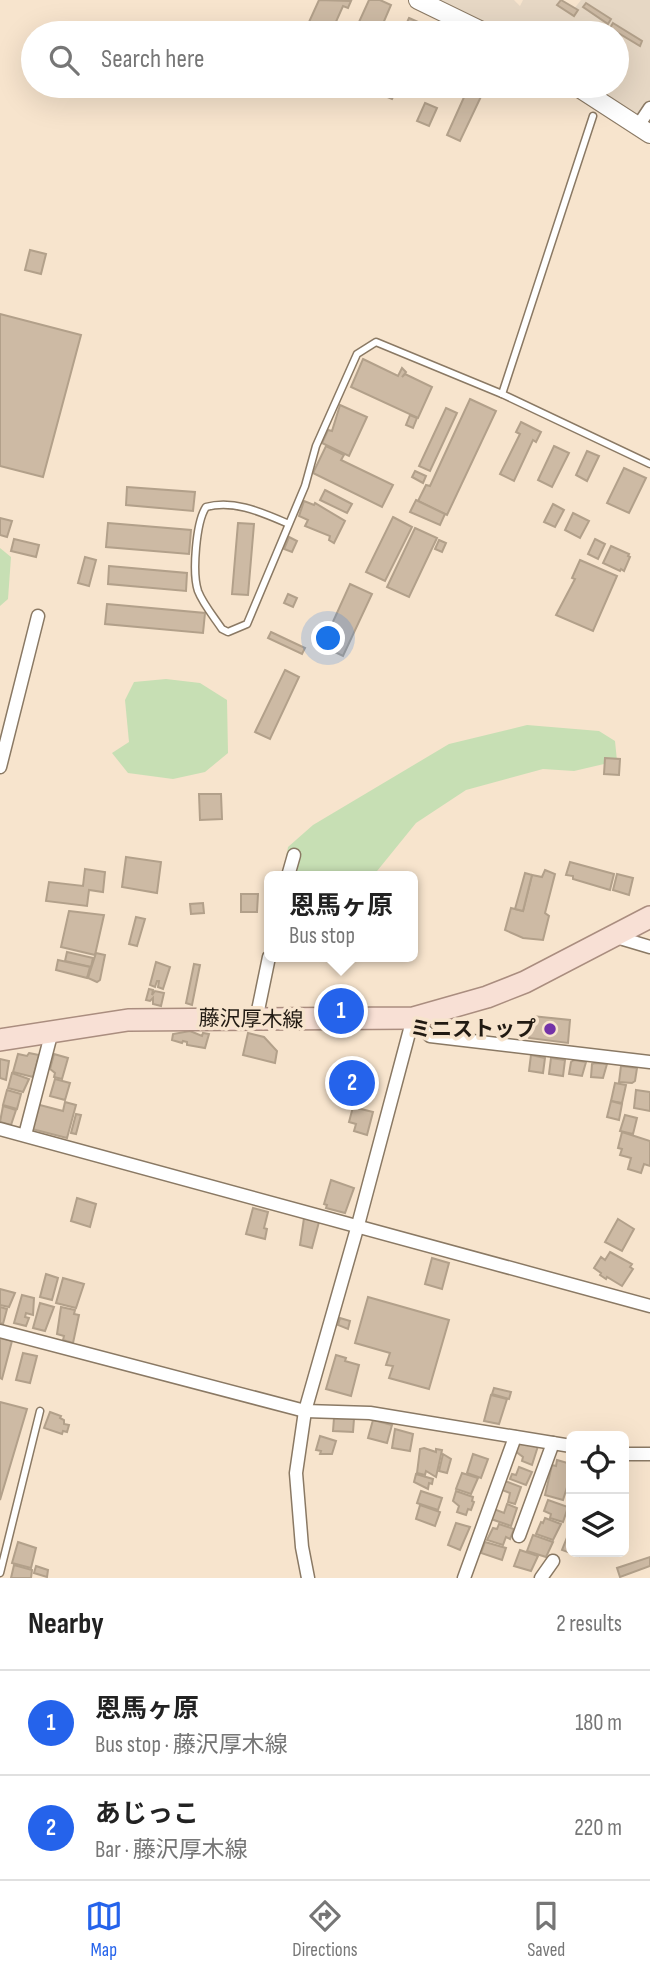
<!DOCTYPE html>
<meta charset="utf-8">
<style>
body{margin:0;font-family:"Sofia Sans Condensed","Noto Sans JP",sans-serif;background:#f6f6f6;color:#222}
.controls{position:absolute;right:21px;bottom:21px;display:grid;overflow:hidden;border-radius:10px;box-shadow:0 7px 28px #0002}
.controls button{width:63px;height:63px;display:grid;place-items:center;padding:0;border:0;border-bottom:2px solid #e0e0e0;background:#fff;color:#222;font:35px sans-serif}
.you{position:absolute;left:329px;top:639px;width:24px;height:24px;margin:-18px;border:5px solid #fff;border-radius:50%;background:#1a73e8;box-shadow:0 0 0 10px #1a73e833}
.badge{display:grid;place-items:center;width:46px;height:46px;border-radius:50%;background:#2563eb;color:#fff;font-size:23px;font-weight:700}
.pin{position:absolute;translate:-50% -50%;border:4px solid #fff;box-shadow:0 2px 7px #0006}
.popup{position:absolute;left:264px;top:871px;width:154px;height:91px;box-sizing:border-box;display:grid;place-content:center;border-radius:10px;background:#fff;filter:drop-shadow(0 2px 5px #0005);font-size:23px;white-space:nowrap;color:#767676}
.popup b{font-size:26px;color:#222}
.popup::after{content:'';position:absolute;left:50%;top:100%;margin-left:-14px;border:14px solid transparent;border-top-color:#fff}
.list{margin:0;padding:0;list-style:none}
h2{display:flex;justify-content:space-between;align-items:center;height:91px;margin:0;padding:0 28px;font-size:30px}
h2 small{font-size:23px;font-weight:400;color:#767676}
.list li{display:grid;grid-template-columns:46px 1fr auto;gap:21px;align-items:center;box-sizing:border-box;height:105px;padding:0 28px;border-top:2px solid #e0e0e0}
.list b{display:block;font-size:26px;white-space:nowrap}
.list p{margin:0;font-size:23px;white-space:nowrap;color:#767676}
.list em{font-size:23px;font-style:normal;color:#767676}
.icon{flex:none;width:38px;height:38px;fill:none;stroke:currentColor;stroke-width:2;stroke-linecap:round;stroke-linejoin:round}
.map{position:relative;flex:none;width:650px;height:1578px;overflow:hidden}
.search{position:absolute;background:#fff;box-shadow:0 7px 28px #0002;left:21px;right:21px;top:21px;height:77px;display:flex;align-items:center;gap:18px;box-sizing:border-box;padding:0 24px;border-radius:38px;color:#767676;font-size:26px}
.sheet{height:301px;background:#fff}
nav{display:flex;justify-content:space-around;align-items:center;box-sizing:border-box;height:98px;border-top:2px solid #e0e0e0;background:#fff;font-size:19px;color:#767676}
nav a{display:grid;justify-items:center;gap:4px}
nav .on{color:#2563eb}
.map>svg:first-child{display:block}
.industrial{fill:#e6d7c4}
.green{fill:#c7dfb4}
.building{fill:#cdbaa4;stroke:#b2a08a;stroke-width:2}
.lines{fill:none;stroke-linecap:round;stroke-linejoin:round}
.lane-casing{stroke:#8a7964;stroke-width:9}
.street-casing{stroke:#8a7964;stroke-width:15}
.secondary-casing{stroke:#8a7964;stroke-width:20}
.primary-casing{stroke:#aa8d7f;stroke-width:24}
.lane{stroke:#fff;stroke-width:6}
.street{stroke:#fff;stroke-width:12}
.secondary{stroke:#fff;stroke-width:18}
.primary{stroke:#f8e0d5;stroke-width:21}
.poi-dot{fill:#7433a8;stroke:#f7e4cd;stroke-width:2.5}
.labels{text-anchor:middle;stroke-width:7;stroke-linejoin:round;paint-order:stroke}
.street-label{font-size:21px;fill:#211a12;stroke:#f7e4cd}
.poi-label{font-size:21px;font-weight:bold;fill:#211a12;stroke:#f7e4cd;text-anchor:end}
</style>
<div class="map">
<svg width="650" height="1578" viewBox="0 0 650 1578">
<rect width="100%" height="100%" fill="#f7e4cd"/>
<polygon class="industrial" points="438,0 514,0 520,6 523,0 562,0 574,9 581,0 650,0 650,101 638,118 587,86 617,86 617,33 503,33"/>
<g class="green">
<polygon points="0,548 11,557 8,599 0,606"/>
<polygon points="166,679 200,683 227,700 228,753 205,772 173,779 128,773 112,753 129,742 125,700 134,682"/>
<polygon points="527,725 599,731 615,741 617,761 574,771 543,769 466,790 416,823 373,876 283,876 288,847 313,825 449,744"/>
</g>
<g class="building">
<polygon points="319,0 351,1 348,8 343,6 331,33 304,33"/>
<polygon points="369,0 380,0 391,5 379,33 354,33"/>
<polygon points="561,0 578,10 574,16 557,5"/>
<polygon points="586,3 611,19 608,24 583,7"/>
<polygon points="409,18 425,25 421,33 402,33"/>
<polygon points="613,23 642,41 640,46 610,28"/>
<polygon points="384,86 398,86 392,99 380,94"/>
<polygon points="469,86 486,86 460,141 447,135"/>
<polygon points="425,103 437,108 429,126 417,121"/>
<polygon points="30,250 46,254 41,274 25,270"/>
<polygon points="0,314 81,335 43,477 0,466"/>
<polygon points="363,359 398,376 402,368 406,372 402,377 405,374 432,387 418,418 351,387"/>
<polygon points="470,399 496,411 447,515 418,501 426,485 430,486"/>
<polygon points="340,405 367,417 349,456 322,443 328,430 332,431"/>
<polygon points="446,408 457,413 430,471 419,466"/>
<polygon points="410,415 417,418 413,428 406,425"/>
<polygon points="521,422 541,432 536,442 533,440 514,481 500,474 520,434 516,432"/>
<polygon points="326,446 344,455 341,460 393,485 382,507 313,473"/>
<polygon points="554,446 569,453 552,487 538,480"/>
<polygon points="587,451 599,456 587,481 576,475"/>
<polygon points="624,468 646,478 629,513 607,503"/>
<polygon points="415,471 426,476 423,483 412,477"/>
<polygon points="127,487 195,492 193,511 126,505"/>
<polygon points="325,490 352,504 347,513 320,500"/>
<polygon points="416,500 445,514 440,525 410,512"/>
<polygon points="304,501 314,505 315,503 345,521 334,543 329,540 330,536 305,526 308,520 299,516"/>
<polygon points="553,504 564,510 555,527 544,522"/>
<polygon points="573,513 589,521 580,538 565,530"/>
<polygon points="393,517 412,527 385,581 366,572"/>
<polygon points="0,518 12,521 7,537 0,535"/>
<polygon points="108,523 191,530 189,554 106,547"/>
<polygon points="238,523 254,524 248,595 232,594"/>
<polygon points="415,528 437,538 409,597 387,587"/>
<polygon points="289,537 297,541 292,552 284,549"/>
<polygon points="14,539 39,545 36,557 11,551"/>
<polygon points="595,539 605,544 598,559 588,554"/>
<polygon points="439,540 446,543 442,552 435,549"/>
<polygon points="611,546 629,554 628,556 630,557 624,571 621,569 620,571 603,563"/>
<polygon points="85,557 96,560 89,586 78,583"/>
<polygon points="580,560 617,576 593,631 556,615 575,579 572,578"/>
<polygon points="109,566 187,573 186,591 108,584"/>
<polygon points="350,584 372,594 343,656 322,646"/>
<polygon points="288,594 297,598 293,607 284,603"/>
<polygon points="107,604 205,613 203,633 105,624"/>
<polygon points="271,632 305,648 302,654 268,638"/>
<polygon points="285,670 299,677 270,739 255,732"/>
<polygon points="605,758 620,759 619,775 604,774"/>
<polygon points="199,794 221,794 222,819 200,820"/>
<polygon points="126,857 161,862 157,893 122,887"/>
<polygon points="570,862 614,874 610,890 573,879 573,876 566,875"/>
<polygon points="85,869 105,872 103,892 89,890 87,906 46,901 49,882 83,886"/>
<polygon points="545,870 555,874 545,913 549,916 543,940 523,938 505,930 511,908 523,911 532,875 542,877"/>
<polygon points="525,873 532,875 523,911 515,909"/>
<polygon points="617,874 633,878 629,895 613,890"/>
<polygon points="241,894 258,894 257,912 241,912"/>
<polygon points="203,903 204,913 191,914 190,904"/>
<polygon points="69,911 104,915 95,955 61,947"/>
<polygon points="136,917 145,919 137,946 129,944"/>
<polygon points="67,952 93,958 91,967 65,961"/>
<polygon points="96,953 105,955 100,980 97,982 88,978"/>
<polygon points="58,960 90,967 87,978 56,970"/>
<polygon points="156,962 170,967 163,989 158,987 159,981 157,981 155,987 150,985"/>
<polygon points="194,964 200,965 192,1005 186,1003"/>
<polygon points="149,989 153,990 152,995 155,991 164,993 161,1006 153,1004 153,998 150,1001 146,1000"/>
<polygon points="532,1016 570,1020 568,1043 529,1038"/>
<polygon points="190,1031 202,1036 203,1033 209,1034 205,1048 187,1045 187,1042 183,1041 182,1043 172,1040 173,1034"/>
<polygon points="248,1033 264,1037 277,1051 275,1063 243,1055"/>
<polygon points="29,1053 39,1055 33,1077 13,1072 18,1054 27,1056"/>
<polygon points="54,1054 68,1058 62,1079 54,1077 55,1073 50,1069"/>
<polygon points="531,1055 545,1058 543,1073 529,1071"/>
<polygon points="551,1058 565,1060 563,1076 549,1074"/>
<polygon points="0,1059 9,1061 6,1080 0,1078"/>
<polygon points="574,1060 586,1062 582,1076 569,1074 571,1062"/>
<polygon points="595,1063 607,1064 603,1078 591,1077 592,1064"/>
<polygon points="621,1066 637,1068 635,1081 632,1083 619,1082"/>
<polygon points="12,1073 29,1079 23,1092 8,1088"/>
<polygon points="55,1079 70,1083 65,1100 50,1096"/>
<polygon points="615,1083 626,1085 622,1103 611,1101"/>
<polygon points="7,1090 21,1094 17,1109 3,1105"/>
<polygon points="636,1090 650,1092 650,1111 634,1108"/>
<polygon points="611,1101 622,1104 619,1120 607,1117"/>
<polygon points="65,1102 76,1105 67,1138 32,1129 36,1104 63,1111"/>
<polygon points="3,1106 16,1110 11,1125 0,1122"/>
<polygon points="353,1107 373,1112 367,1135 354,1131 356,1124 349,1122"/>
<polygon points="76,1114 81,1115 76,1134 71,1133"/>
<polygon points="625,1115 637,1118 633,1134 620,1131"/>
<polygon points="622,1132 650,1141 650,1166 644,1164 641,1173 628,1169 631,1158 620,1155 622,1149 618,1148"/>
<polygon points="331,1180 354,1188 345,1213 326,1208 327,1205 324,1204"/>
<polygon points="77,1198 96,1204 90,1227 71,1221"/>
<polygon points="253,1208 268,1212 264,1228 267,1229 265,1239 246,1234"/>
<polygon points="304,1218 319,1222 312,1248 300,1245"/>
<polygon points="618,1219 634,1229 622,1251 605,1242"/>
<polygon points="610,1252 632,1264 630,1267 633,1269 622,1286 607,1277 606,1279 600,1275 601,1273 594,1268 601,1257 605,1260"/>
<polygon points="432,1258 449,1263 442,1289 425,1284"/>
<polygon points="46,1274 58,1278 52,1300 40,1297"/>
<polygon points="63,1278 84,1284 76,1308 56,1303"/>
<polygon points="0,1289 15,1293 9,1307 0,1305"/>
<polygon points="22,1295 34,1298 33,1315 26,1313 25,1317 29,1318 26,1326 14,1323"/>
<polygon points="368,1297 449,1320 429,1389 389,1378 393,1366 386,1365 390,1353 355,1343"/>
<polygon points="40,1303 54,1307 45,1331 33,1328"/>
<polygon points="0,1307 7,1309 3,1324 0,1323"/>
<polygon points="61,1307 75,1310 74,1314 79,1315 73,1343 63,1340 64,1336 57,1334"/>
<polygon points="340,1318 350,1321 348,1329 338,1325"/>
<polygon points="0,1338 12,1341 2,1379 0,1378"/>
<polygon points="23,1353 37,1356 30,1383 16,1380"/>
<polygon points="336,1355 346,1358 345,1361 359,1365 351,1396 326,1389"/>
<polygon points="494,1388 511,1392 509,1399 492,1394"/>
<polygon points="491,1395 507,1399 499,1424 484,1421"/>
<polygon points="0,1402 27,1409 0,1500"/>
<polygon points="50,1412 61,1416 60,1418 64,1420 64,1424 69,1425 67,1432 63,1431 62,1434 44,1428"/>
<polygon points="334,1418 354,1419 353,1432 333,1431"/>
<polygon points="373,1420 392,1425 387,1443 368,1438"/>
<polygon points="395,1429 413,1434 410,1451 392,1448"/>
<polygon points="320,1436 336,1441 332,1454 320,1454 321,1451 316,1450"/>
<polygon points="521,1442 538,1446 532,1465 522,1461 523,1457 515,1451"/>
<polygon points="424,1448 436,1452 436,1449 442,1450 436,1477 426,1471 425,1475 417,1473 420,1449"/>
<polygon points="443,1454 451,1459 447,1473 439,1471"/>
<polygon points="473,1454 488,1459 481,1478 467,1473"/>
<polygon points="557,1460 571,1464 571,1482 569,1481 563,1500 545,1495 552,1465 556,1466"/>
<polygon points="519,1467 532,1472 526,1485 510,1479 512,1474 516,1475"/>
<polygon points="462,1473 478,1478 471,1494 456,1489"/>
<polygon points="416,1474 433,1479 432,1484 429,1483 428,1489 414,1482"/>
<polygon points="505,1481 521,1487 515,1504 508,1502 510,1493 502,1490"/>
<polygon points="421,1491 442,1498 438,1510 417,1503"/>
<polygon points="456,1491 473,1497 472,1501 474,1502 471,1510 468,1509 466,1515 457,1512 459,1506 453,1501"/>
<polygon points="548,1500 568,1507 563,1522 550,1518 551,1514 544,1511"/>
<polygon points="507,1504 517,1508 511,1526 491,1519 494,1509 504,1513"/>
<polygon points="420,1505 440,1512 435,1526 416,1519"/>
<polygon points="545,1518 561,1524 553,1540 536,1534 541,1522 543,1523"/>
<polygon points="456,1523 470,1527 460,1550 448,1545"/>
<polygon points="499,1524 514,1529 510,1539 506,1537 503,1545 487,1540 493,1528 497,1529"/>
<polygon points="570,1530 571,1552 580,1552 579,1556 562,1550"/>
<polygon points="533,1535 553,1542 546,1557 527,1551"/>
<polygon points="18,1542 36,1548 31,1568 12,1563"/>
<polygon points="485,1542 506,1548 502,1560 481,1553"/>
<polygon points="520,1550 538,1556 531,1571 514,1566"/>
<polygon points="650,1557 650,1566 620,1577 617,1568"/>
<polygon points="14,1565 32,1570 31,1578 11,1578"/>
<polygon points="36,1566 48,1570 47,1577 34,1573"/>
</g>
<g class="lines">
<g class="lane-casing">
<g id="lane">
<polyline points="502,394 650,464"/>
<path d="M289 524C263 513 234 499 206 507 196 522 192 573 198 591 203 604 214 617 222 629L228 632 247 624 305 486 316 446 357 354 376 342 502 394 593 116"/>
<polyline points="0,1573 40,1411"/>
</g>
</g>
<g class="street-casing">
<g id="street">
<polyline points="638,126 650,108"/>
<polyline points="0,767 38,616"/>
<polyline points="288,876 294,855"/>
<polyline points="613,936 650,947"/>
<polyline points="413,1018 430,1036 650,1062"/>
<polyline points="256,1020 269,957"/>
<polyline points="0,1129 650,1306"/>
<polyline points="25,1135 52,1031"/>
<polyline points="0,1331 305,1411 370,1413 571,1446"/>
<polyline points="624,1454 650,1454"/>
<polyline points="519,1536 553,1443"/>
<polyline points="308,1578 302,1547 296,1473 305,1411 358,1225 413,1018"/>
<polyline points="464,1578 515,1437"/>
<polyline points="541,1578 553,1561"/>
</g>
</g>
<g class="secondary-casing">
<g id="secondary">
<polyline points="418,0 486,33"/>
<polyline points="576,86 650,134"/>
</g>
</g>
<g class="primary-casing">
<polyline id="primary" points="0,1040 128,1020 413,1018 487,997 525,982 650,917"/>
</g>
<use href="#lane" class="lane"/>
<use href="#street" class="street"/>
<use href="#secondary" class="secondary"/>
<use href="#primary" class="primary"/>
</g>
<circle class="poi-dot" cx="550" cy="1029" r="7"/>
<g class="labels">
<g class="street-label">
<text transform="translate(251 1019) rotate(1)" y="7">藤沢厚木線</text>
</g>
<g class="poi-label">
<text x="536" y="1036">ミニストップ</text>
</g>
</g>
</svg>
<div class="controls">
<button><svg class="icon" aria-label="locate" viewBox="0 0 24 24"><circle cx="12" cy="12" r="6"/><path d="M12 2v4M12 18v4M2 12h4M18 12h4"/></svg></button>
<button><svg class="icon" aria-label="layers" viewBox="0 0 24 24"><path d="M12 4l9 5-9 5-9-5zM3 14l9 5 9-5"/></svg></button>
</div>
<div class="you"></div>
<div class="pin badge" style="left:341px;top:1011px">1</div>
<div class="popup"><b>恩馬ヶ原</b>Bus stop</div>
<div class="pin badge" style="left:352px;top:1083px">2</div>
<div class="search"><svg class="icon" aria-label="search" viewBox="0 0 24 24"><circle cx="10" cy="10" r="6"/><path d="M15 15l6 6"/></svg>Search here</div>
</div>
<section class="sheet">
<h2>Nearby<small>2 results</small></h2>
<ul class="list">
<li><span class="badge">1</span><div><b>恩馬ヶ原</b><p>Bus stop · 藤沢厚木線</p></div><em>180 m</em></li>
<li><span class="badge">2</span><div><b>あじっこ</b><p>Bar · 藤沢厚木線</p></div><em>220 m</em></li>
</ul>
</section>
<nav>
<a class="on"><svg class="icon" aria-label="map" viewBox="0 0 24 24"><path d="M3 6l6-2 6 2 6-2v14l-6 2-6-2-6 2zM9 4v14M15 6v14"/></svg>Map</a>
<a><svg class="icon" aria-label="directions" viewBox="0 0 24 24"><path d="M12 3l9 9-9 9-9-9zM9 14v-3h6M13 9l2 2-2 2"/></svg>Directions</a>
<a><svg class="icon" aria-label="saved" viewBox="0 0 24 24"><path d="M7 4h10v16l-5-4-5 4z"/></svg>Saved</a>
</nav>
